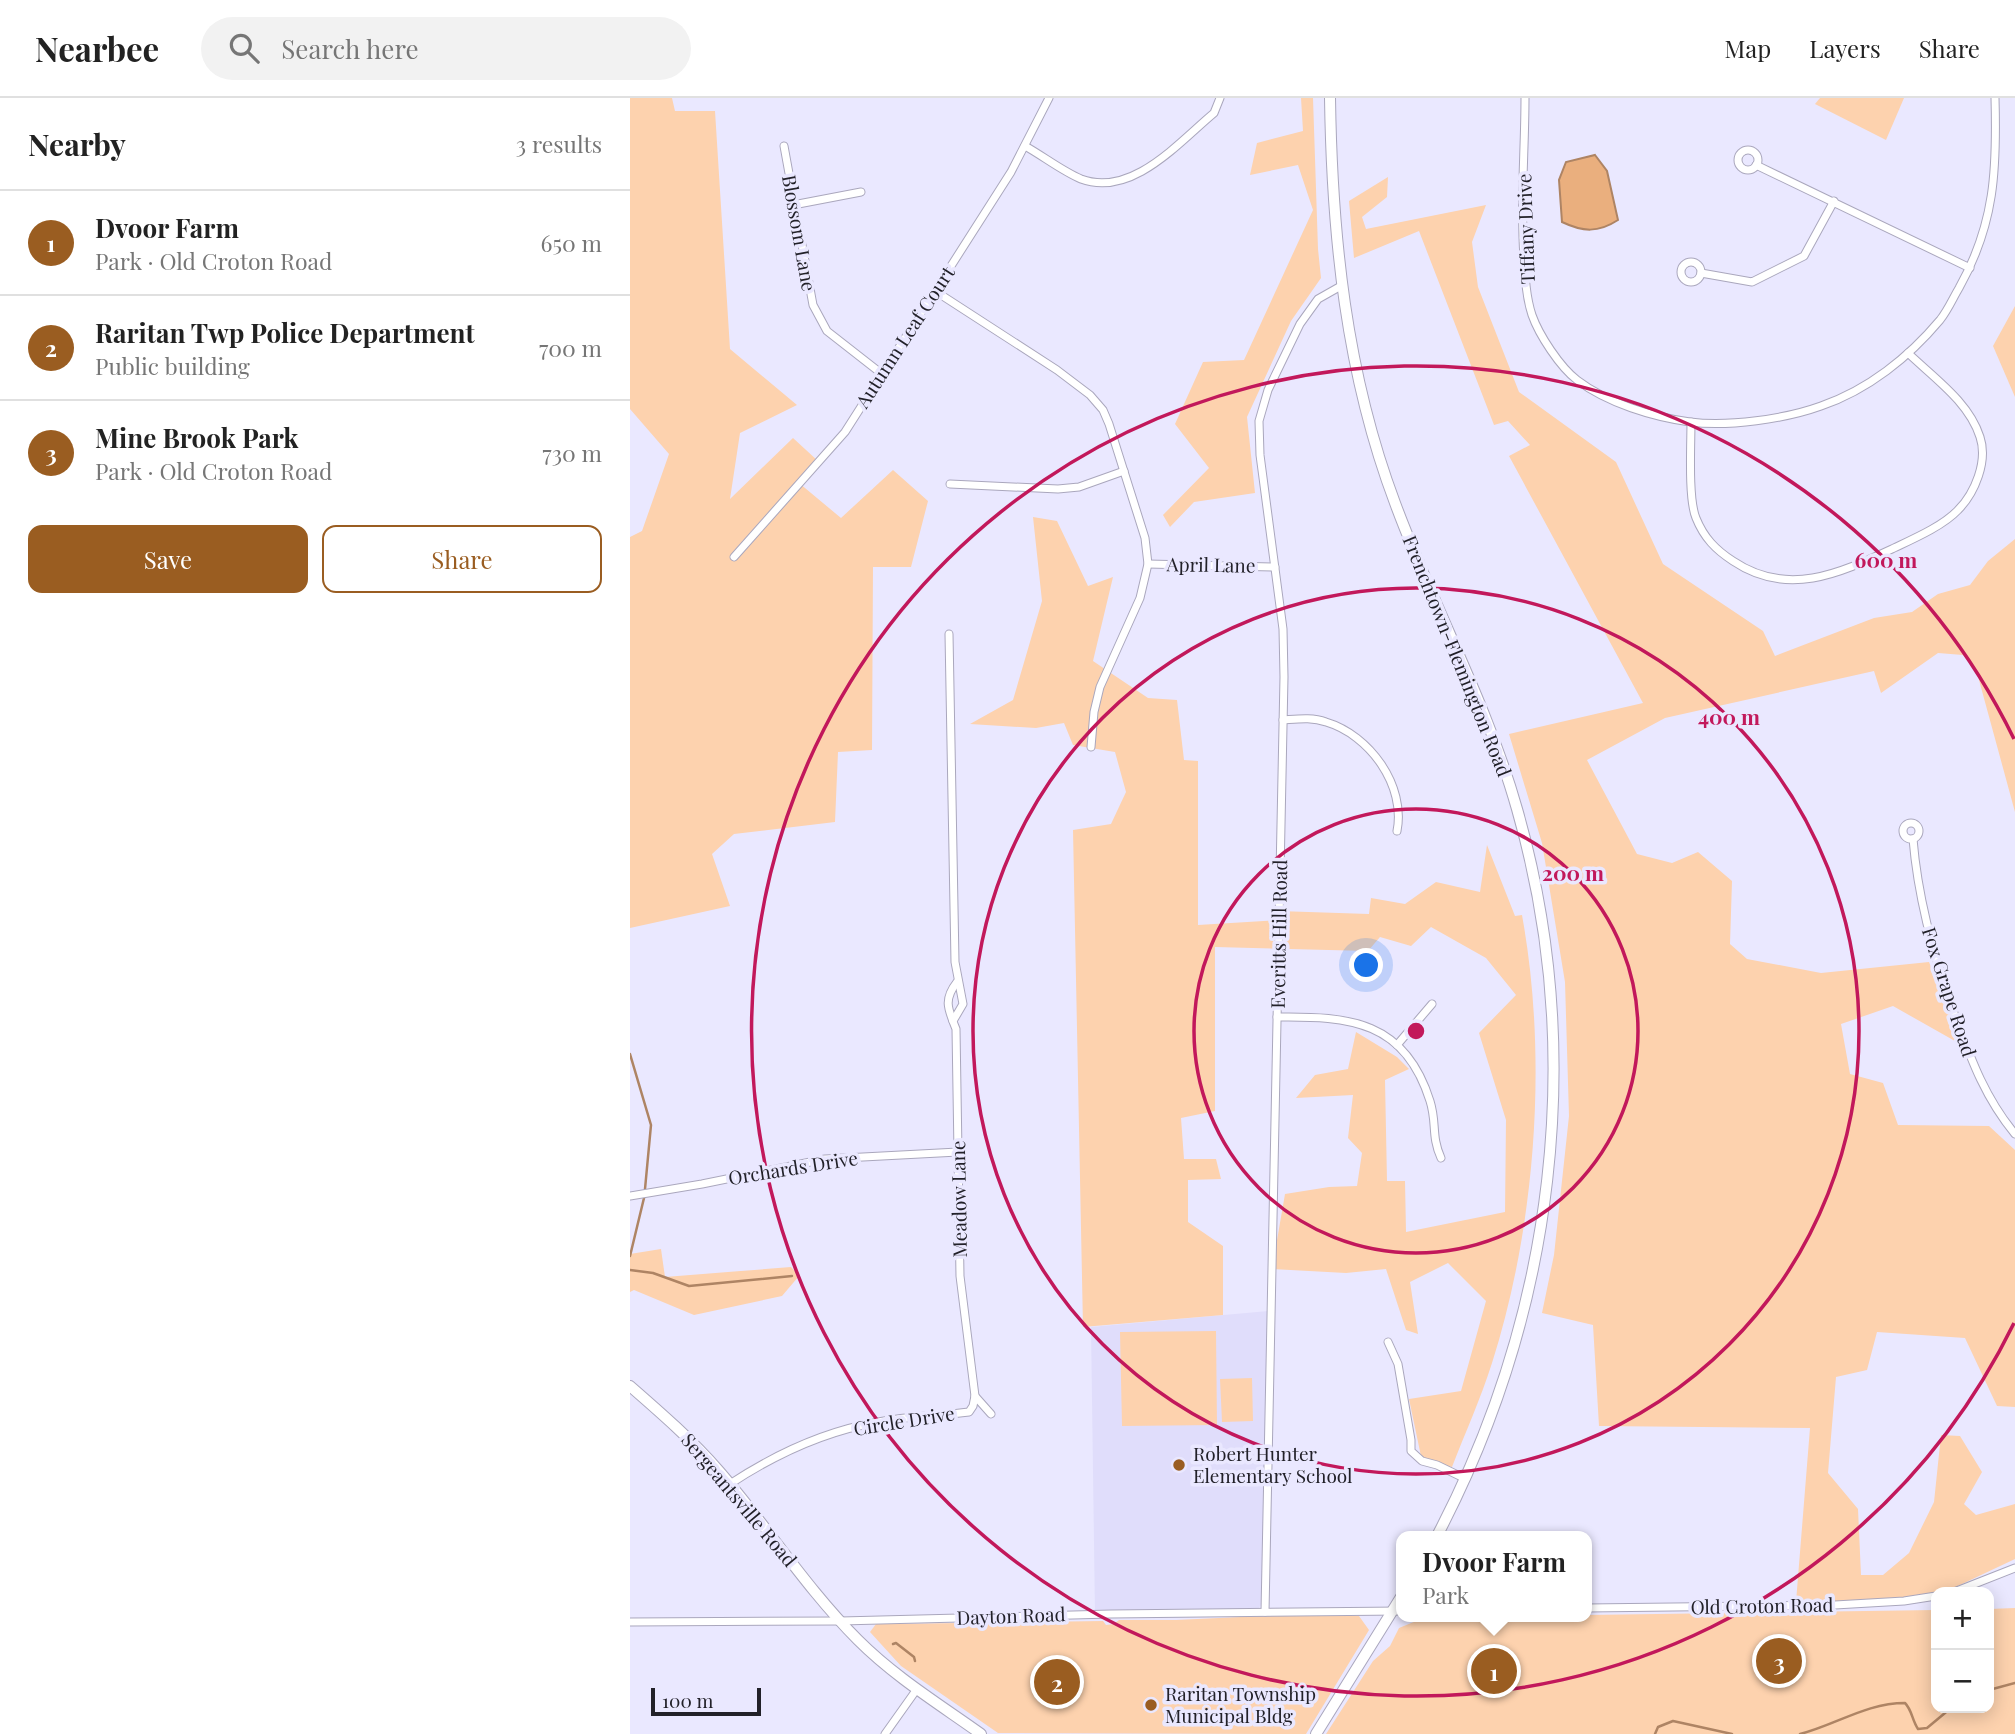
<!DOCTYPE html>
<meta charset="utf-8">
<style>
body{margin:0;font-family:"Playfair Display",serif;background:#f2f2f2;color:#222}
.controls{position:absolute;right:21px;bottom:21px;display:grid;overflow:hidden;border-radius:14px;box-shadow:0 4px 18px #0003}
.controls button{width:63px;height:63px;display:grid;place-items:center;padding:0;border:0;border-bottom:2px solid #e0e0e0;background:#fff;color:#222;font:35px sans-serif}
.scale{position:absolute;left:21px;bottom:18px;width:110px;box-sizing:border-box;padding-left:7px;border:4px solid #222129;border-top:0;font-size:19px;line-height:24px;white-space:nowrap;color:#222129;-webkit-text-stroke:5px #eae8ff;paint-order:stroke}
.you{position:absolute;left:737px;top:868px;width:24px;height:24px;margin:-18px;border:5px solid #fff;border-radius:50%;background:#1a73e8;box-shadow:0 0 0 10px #1a73e833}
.badge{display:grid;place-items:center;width:46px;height:46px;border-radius:50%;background:#9a5d21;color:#fff;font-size:23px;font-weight:700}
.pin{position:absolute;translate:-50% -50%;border:4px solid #fff;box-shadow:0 2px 7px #0006}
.popup{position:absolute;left:766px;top:1433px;width:196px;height:91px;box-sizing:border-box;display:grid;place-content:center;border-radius:14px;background:#fff;filter:drop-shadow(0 2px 5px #0005);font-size:23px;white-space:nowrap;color:#767676}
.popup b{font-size:26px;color:#222}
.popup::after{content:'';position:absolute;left:50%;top:100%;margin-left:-14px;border:14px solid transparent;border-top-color:#fff}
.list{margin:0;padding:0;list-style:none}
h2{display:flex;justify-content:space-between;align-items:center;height:91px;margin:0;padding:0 28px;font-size:30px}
h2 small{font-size:23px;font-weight:400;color:#767676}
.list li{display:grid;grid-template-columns:46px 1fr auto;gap:21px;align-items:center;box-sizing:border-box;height:105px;padding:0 28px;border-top:2px solid #e0e0e0}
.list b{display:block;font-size:26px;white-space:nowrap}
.list p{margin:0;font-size:23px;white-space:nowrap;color:#767676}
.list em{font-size:23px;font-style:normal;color:#767676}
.actions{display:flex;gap:14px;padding:21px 28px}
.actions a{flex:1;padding:16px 0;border:2px solid #9a5d21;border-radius:14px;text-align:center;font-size:24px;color:#9a5d21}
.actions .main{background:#9a5d21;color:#fff}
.icon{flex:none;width:38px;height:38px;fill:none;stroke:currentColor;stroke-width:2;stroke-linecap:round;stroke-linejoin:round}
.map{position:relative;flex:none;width:1385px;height:1636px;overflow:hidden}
header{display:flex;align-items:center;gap:42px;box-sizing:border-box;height:98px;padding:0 35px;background:#fff;border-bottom:2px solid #e0e0e0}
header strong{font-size:33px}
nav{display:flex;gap:38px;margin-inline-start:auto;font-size:24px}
.search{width:490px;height:63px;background:#f2f2f2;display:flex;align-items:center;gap:18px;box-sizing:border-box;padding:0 24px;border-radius:38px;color:#767676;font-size:26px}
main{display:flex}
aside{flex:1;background:#fff}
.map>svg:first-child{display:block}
.built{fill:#e0ddfb}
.green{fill:#fdd2ae}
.water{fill:#eaaf7e;stroke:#ae8464;stroke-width:2}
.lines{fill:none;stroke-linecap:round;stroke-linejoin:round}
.stream{stroke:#ae8464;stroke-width:2.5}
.minor-casing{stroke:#aaa7bd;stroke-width:9}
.secondary-casing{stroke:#aaa7bd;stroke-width:12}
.minor{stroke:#fff;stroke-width:7}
.secondary{stroke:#fff;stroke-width:10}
.ring{fill:none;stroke:#c2185b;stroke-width:3.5}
.poi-dot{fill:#9a5d21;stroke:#eae8ff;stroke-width:2.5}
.labels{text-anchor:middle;stroke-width:7;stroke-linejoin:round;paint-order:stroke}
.street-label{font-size:19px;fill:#222129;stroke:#eae8ff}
.poi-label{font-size:19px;fill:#222129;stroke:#eae8ff;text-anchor:start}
.centre{fill:#c2185b;stroke:#eae8ff;stroke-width:3.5}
.ring-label{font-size:21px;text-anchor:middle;font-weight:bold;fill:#c2185b;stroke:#eae8ff;stroke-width:7;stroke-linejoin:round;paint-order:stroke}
</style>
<header>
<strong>Nearbee</strong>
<div class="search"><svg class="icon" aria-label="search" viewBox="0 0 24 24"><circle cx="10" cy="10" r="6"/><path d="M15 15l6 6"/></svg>Search here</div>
<nav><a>Map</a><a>Layers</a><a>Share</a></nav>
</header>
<main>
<aside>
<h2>Nearby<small>3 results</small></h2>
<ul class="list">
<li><span class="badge">1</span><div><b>Dvoor Farm</b><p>Park · Old Croton Road</p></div><em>650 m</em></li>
<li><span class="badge">2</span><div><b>Raritan Twp Police Department</b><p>Public building</p></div><em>700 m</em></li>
<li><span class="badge">3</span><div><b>Mine Brook Park</b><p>Park · Old Croton Road</p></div><em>730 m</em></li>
</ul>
<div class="actions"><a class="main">Save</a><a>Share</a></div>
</aside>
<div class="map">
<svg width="1385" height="1636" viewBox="0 0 1385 1636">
<rect width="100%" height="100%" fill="#eae8ff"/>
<polygon class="built" points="638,1213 632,1506 624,1515 465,1516 461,1229"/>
<g class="green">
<polygon points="0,0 42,0 45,13 85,13 100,251 167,307 110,335 100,401 163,340 188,363 169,385 211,420 263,372 298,403 281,469 243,469 242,652 208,654 205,724 104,736 82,756 100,808 0,830 0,439 12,433 39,356 0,311"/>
<polygon points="671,0 683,0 688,151 691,180 661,223 617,319 625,395 564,404 540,429 533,417 579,370 545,326 573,264 614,262 683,112 668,67 620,77 627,45 673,33"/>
<polygon points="1190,0 1274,0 1256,42 1185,6"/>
<polygon points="758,79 757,99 732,119 736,131 856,107 842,144 848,189 889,294 986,364 1033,466 1133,533 1145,558 1244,520 1282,514 1308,496 1340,487 1358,463 1385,441 1385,714 1346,571 1333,557 1308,555 1251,595 1244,573 1035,620 957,662 1007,756 1042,765 1068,754 1102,783 1100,846 1117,861 1191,875 1299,864 1332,947 1263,908 1211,926 1220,976 1253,985 1268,1027 1359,1028 1385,1052 1385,1309 1367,1308 1335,1240 1247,1234 1237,1272 1206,1279 1198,1375 1228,1411 1231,1477 1253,1477 1279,1455 1304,1404 1311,1337 1330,1338 1352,1374 1334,1406 1346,1417 1385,1406 1385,1461 1315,1494 1306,1494 1306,1498 1233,1503 1166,1504 1180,1330 969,1328 963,1227 912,1215 924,1157 939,1018 935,884 912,745 879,636 1013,605 879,358 900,347 878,323 864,327 789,133 724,160 719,103"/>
<polygon points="1385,208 1385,299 1363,248"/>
<path d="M403 419 427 423 458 488 483 479 463 563 518 600 547 602 554 662 568 663V827L648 822V813L739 816 741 800 775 806 806 784 850 794 857 747 885 818 892 817C918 959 906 1127 862 1265 851 1300 835 1335 822 1369L792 1363 779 1301 831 1293 856 1203 818 1165 780 1184 788 1236 776 1232 756 1171 716 1175 642 1171 655 1096 699 1089 727 1088 732 1055 718 1040 723 997 666 1000 685 977 718 971 726 934 767 959 779 971 755 982 757 1083H775L776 1134 875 1114 876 1022 849 935 886 897 856 860 801 829 781 848 750 839 738 853 585 849V1013L551 1020 554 1061H586L591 1081 558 1082V1124L593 1148V1217L453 1229 443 732 481 726 496 694 485 654 443 647 434 625 406 630 340 626 383 602 412 503Z"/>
<polygon points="31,1151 35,1179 161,1169 169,1178 152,1198 64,1217 4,1192 0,1194 0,1156"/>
<polygon points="586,1233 587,1327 492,1328 490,1234"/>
<polygon points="622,1280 623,1323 592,1324 590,1281"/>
<polygon points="1385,1510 1385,1636 696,1636 743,1563 760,1548 769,1530 796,1519 957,1519 957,1517 1306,1512 1306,1610 1359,1610 1359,1511"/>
<polygon points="650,1517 729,1518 739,1532 676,1636 368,1635 271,1568 240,1534 246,1526 256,1526 473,1523 476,1527 484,1526 489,1522 546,1522"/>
</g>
<path class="water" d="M965 57 977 73 988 122C968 135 953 134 932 124L929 82 936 64Z"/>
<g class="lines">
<g class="stream">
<polyline points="0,956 21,1027 15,1091"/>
<polyline points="0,1158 14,1100"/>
<polyline points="0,1172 23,1175 59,1188 162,1178"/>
<polyline points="263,1546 266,1545 284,1559 285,1563"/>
<polyline points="1359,1592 1385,1585"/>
<polyline points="1025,1636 1028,1629 1043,1623 1102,1636"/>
<path d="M1170 1636C1206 1627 1236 1605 1275 1605 1282 1612 1282 1622 1288 1631L1297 1630 1321 1610"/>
</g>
<g class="minor-casing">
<g id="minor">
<path d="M895 0C895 53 890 106 894 159 895 178 896 199 902 217 909 237 930 269 947 282 977 305 1023 319 1060 324 1098 329 1155 321 1191 308 1238 292 1279 259 1310 222 1318 212 1323 200 1329 190 1365 126 1367 71 1365 0"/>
<polyline points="154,48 183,207 197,233 252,276"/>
<path d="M395 48C413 58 432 73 451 81 502 100 549 44 584 15L590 0"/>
<circle cx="1118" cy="62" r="10"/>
<polyline points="1126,67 1340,170"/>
<polyline points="163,107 231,94"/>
<circle cx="1061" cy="174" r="10"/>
<polyline points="1071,175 1122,184 1174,158 1204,103"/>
<polyline points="305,193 427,272 460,297 473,312 479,326 515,440 518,466 510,500 470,589 464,614 461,649"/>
<path d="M1061 324C1061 347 1058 401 1066 420 1074 440 1086 452 1103 463 1158 500 1210 475 1264 450 1283 441 1313 428 1328 412 1345 395 1358 363 1350 339 1339 304 1304 280 1278 255"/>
<polyline points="320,386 428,391 449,389 494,373"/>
<polyline points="104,459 215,334 381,74 419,0"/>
<polyline points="518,466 645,469"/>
<polyline points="319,536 325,864 333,906 323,923"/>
<path d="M653 622C668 621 682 619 696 624 740 637 776 688 767 733"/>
<circle cx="1281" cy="733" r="8"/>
<path d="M1283 741C1288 802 1304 860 1325 918 1341 961 1355 1000 1385 1036"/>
<path d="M647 919C720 918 775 923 800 1003 807 1025 801 1038 811 1060"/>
<polyline points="767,947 802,906"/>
<polyline points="0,1098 72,1086 195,1061 328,1054"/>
<polyline points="758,1244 768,1266 781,1342 781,1353 792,1363 807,1367 836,1381"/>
<polyline points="345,1298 361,1316"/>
<path d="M100 1386C144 1357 196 1333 248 1324 278 1318 309 1318 339 1314L343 1308 345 1298 330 1178 326 931C318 911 313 902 327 884"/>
<polyline points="1324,1494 1385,1470"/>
<polyline points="957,1510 1205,1507 1274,1503 1306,1498"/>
<polyline points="635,1514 654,579 653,531 630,357 629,323 638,292 670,226 688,201 711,188"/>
<polyline points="0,1524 211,1523 481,1516 771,1513"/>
<polyline points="255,1636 287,1591"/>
</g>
</g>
<g class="secondary-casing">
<g id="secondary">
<path d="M700 0C702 138 716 275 765 405 803 508 857 605 887 711 957 955 924 1215 807 1438"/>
<path d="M0 1288C31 1315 62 1342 89 1373 137 1428 176 1490 228 1542 265 1579 309 1606 351 1636"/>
<polyline points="686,1636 771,1499"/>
</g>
</g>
<use href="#minor" class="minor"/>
<use href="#secondary" class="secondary"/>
</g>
<g class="ring">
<circle cx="786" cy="933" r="222"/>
<circle cx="786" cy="933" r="443"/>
<path d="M1384 1225A665 665 0 1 1 1384 641"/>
</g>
<g class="poi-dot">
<circle cx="549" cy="1367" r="7"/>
<circle cx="521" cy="1607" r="7"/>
</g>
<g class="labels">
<g class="street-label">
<text transform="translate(896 131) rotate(-92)" y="7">Tiffany Drive</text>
<text transform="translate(169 135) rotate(80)" y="7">Blossom Lane</text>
<text transform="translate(275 239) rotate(-57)" y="7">Autumn Leaf Court</text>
<text transform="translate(581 467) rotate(1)" y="7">April Lane</text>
<text transform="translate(827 558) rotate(68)" y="7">Frenchtown-Flemington Road</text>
<text transform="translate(649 836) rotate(-89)" y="7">Everitts Hill Road</text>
<text transform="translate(1319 894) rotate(72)" y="7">Fox Grape Road</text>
<text transform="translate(163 1070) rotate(-9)" y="7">Orchards Drive</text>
<text transform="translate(329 1101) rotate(-91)" y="7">Meadow Lane</text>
<text transform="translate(274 1323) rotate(-9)" y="7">Circle Drive</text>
<text transform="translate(109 1402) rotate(50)" y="7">Sergeantsville Road</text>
<text transform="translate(1132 1508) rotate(-1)" y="7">Old Croton Road</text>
<text transform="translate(381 1518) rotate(-2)" y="7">Dayton Road</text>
</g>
<g class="poi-label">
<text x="563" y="1363">Robert Hunter<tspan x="563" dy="22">Elementary School</tspan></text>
<text x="535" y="1603">Raritan Township<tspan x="535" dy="22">Municipal Bldg</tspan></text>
</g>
</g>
<circle cx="786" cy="933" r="10" class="centre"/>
<g class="ring-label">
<text x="1256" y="470">600 m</text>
<text x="1099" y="627">400 m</text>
<text x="943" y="783">200 m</text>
</g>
</svg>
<div class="controls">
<button>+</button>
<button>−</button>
</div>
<div class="scale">100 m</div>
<div class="you"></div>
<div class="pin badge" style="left:864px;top:1573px">1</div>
<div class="popup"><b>Dvoor Farm</b>Park</div>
<div class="pin badge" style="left:427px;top:1584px">2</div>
<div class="pin badge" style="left:1149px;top:1563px">3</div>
</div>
</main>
